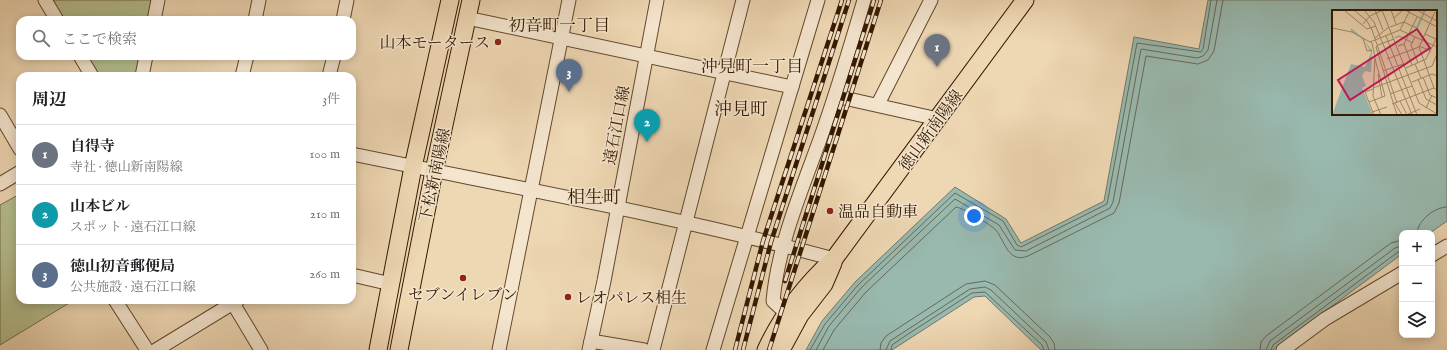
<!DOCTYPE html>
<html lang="ja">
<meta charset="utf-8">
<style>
body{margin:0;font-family:"IM FELL English","Noto Serif JP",serif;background:#f2f2f2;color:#202124}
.controls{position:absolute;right:12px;bottom:12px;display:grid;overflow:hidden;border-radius:8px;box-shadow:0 2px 10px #0003}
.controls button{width:36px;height:36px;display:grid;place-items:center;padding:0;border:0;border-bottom:1px solid #e0e0e0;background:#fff;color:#202124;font:20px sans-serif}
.you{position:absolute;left:974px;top:216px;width:14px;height:14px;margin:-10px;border:3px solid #fff;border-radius:50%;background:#1a73e8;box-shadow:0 0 0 6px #1a73e833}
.badge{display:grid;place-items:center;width:26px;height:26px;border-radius:50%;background:#1a73e8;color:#fff;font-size:13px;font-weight:700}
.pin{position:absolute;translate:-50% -33px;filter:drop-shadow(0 1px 2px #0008)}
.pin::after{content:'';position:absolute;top:21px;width:14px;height:12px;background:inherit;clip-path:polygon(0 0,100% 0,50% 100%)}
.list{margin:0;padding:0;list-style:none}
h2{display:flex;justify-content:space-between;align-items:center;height:52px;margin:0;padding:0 16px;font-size:17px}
h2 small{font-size:13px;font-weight:400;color:#757577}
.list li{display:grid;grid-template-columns:26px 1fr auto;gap:12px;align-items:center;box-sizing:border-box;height:60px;padding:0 16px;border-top:1px solid #e0e0e0}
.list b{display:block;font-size:15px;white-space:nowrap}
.list p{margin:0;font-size:13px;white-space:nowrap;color:#757577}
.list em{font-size:13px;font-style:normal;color:#757577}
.icon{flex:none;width:22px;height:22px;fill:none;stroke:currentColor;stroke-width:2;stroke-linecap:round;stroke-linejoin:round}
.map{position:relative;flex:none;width:1447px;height:350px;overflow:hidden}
.search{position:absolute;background:#fff;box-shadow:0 2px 10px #0003;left:16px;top:16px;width:340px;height:44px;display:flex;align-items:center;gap:10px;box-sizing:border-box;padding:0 14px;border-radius:12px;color:#757577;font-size:15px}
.panel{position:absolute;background:#fff;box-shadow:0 2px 10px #0003;left:16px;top:72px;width:340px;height:232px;border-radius:12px}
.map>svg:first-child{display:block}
.green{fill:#b5bf8f;stroke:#746c48}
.water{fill:#99b9af;stroke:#717969;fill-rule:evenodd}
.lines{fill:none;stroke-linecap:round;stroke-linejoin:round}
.shore{stroke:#666958;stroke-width:1}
.minor-casing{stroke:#62482d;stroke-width:15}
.major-casing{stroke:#341900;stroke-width:19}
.minor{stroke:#f4e5ce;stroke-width:13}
.major{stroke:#eed7b3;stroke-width:17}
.rail-casing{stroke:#341900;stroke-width:4.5}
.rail{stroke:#f4e5ce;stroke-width:3;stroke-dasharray:9;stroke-linecap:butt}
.poi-dot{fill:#8f2418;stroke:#f4e5ce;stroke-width:1.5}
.labels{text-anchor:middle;stroke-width:3;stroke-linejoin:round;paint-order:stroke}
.poi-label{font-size:16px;fill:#341900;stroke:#f4e5ce;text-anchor:start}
.street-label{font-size:16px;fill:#341900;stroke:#f4e5ce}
.neighbourhood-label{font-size:17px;fill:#341900;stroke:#f4e5ce}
.quarter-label{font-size:18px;fill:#341900;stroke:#f4e5ce}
.inset-river{fill:none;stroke:#99b9af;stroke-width:2}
.inset-road{fill:none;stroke:#a48b6b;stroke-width:1}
.view{fill:#c2185b;fill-opacity:0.15;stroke:#c2185b;stroke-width:2}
.inset-edge{fill:none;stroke:#341900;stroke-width:2}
</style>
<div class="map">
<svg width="1447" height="350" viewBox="0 0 1447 350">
<rect width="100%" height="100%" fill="#eed7b3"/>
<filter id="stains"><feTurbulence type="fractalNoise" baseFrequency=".005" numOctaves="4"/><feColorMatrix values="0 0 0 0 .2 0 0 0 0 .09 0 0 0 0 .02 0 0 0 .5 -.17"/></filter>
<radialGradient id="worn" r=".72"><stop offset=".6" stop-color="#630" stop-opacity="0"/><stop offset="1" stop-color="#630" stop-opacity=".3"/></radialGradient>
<g class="green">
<polygon points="52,0 155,0 151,20 64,20"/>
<polygon points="85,56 142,56 138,76 97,76"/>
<polygon points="20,194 20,300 74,300 0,345 0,205"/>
</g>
<path class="water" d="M1208 0H1447V221L1430 233H1402V254L1273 350H1041L985 296 974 297 892 350H806L822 321 855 282 955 187 1006 219 1021 243 1104 201 1134 37 1199 49ZM1333 11H1436V114H1333Z"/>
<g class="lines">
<g class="shore">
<path d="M1417 233C1418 220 1435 207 1447 207"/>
<polyline points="810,350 825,324 858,285 955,193 1003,221 1017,245 1021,247 1107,204 1137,43 1201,52 1203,49 1211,0"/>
<polyline points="816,350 829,326 861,288 955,199 999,225 1015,250 1026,251 1110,208 1113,202 1141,49 1197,58 1203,56 1208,50 1217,0"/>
<path d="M823 350 834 330 866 292 956 207C963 208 991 225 996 230 1005 242 1009 264 1028 256L1114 213 1119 203 1146 56 1198 64 1208 60 1214 51 1223 0"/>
<polyline points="880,350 881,343 886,336 966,284 985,281 995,285 1050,337 1054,343 1055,350"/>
<polyline points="886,350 890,341 970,289 985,287 991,290 1046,342 1049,350"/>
<polyline points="891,350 892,345 908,334 972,293 985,292 1042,345 1044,350"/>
<polyline points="1260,350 1261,342 1266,336 1391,243 1402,240"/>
<polyline points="1266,350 1270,341 1395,248 1402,246"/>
<polyline points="1271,350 1273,345 1398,252 1402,251"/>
</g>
<g class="minor-casing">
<g id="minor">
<polyline points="45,0 57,20"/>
<polyline points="467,18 792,87"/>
<polyline points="154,20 158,0"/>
<polyline points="255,20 259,0"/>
<polyline points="343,20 347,0"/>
<polyline points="80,56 92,76"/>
<polyline points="142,76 146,56"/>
<polyline points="242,76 247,56"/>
<polyline points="329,76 334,56"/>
<polyline points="835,96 938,119"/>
<polyline points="878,104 931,0"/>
<polyline points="0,115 20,149"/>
<path d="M352 154C512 187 676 216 834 259"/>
<polyline points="0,184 20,172"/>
<polyline points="1432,255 1447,246"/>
<polyline points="352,275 391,284"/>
<polyline points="115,300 147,350"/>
<polyline points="231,300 261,350"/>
<path d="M787 314 773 301C778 246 800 194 819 142 836 95 850 48 864 0"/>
<polyline points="591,341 644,350"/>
<polyline points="156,350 238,300"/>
<polyline points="499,350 569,0"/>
<polyline points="589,350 604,281 657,0"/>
<polyline points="653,350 743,0"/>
<polyline points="713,350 818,0"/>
<polyline points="1283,350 1325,319 1402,273"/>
</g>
</g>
<g class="major-casing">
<g id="major">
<polyline points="378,350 413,167 450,0"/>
<polyline points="399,350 434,171 471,0"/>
<path d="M766 350C782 316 806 284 834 259L1025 0"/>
<polyline points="781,350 800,315 824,284 833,263"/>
</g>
</g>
<use href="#minor" class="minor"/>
<use href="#major" class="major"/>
<g class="rail-casing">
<g id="rail">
<polyline points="785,281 874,0"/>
<polyline points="735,350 763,241 842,0"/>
<polyline points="743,350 771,242 849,0"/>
<polyline points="769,350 881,0"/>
</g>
</g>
<use href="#rail" class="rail"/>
</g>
<g class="poi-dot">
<circle cx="498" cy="42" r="4"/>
<circle cx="830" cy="211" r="4"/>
<circle cx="463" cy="278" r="4"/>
<circle cx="568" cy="297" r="4"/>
</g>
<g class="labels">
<g class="poi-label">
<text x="490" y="48" text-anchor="end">山本モータース</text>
<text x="838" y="217">温品自動車</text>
<text x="463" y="300" text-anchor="middle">セブンイレブン</text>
<text x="576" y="303">レオパレス相生</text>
</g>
<g class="street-label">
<text transform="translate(616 125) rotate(-79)" y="6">遠石江口線</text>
<text transform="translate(930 130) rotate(-54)" y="6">徳山新南陽線</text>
<text transform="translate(434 175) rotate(-78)" y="6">下松新南陽線</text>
</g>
<g class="neighbourhood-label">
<text x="559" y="31">初音町一丁目</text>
<text x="752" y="72">沖見町一丁目</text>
</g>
<g class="quarter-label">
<text x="741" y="115">沖見町</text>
<text x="594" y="203">相生町</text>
</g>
</g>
<g transform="translate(1332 10)">
<rect width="105" height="105" fill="#eed7b3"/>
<path d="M19 18 32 29 40 41 39 62 33 61 30 66 34 76 30 78 41 105H0L19 54 33 57 39 43 33 31 19 21Z" fill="#99b9af"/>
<path class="inset-river" d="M81 16 85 18 93 0"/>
<path class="inset-road" d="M12 0 35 19 44 16M22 0 35 11 40 20 65 93M32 0 42 12 80 105M43 0 51 20M50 0 87 93 105 104M59 0 64 14M73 0 105 17M85 0 105 11M103 2 87 37 102 78 105 80M62 8 71 0M31 14 38 6 51 0M58 17 72 12 80 16M0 18 20 22 40 33 43 47 41 86 49 105M68 20 105 37M93 24 104 29M54 26 85 105M83 27 79 35 86 53M43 28 57 17M63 28 67 26 81 33M31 29 35 41 40 40M38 32 68 20 78 0M72 34 80 55M46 35 44 37 65 105M46 35 62 29M66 36 72 34 85 7M87 36 99 41M55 49 87 37M83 54 89 68M100 56 105 44M74 58 94 49 105 27M51 61 71 54M46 64 50 87M91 67 98 85 105 88M86 69 94 89 105 95M80 72 100 64 105 66M41 78 100 56M41 79 33 82 42 105M58 84 80 76M68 91 75 105M37 92 53 86 43 49M63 93 70 105M60 94 102 78M94 98 100 85M40 102 55 97M74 105 88 99"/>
<path class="view" d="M85 19 98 38 18 90 6 70Z"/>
<rect width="105" height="105" class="inset-edge"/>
</g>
<rect width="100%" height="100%" filter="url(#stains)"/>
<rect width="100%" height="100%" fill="url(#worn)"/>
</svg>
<div class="controls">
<button>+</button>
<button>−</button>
<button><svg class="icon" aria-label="layers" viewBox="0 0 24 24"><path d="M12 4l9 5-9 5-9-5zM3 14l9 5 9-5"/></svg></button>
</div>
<div class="you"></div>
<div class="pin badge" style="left:937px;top:67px;background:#6b7280">1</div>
<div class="pin badge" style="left:647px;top:142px;background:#0f9aa8">2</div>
<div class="pin badge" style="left:569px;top:92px;background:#5c6f8a">3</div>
<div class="search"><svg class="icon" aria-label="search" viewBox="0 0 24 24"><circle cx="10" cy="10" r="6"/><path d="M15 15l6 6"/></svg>ここで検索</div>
<section class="panel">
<h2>周辺<small>3件</small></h2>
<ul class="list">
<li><span class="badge" style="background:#6b7280">1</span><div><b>自得寺</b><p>寺社 · 徳山新南陽線</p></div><em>100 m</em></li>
<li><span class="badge" style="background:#0f9aa8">2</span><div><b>山本ビル</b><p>スポット · 遠石江口線</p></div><em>210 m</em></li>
<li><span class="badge" style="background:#5c6f8a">3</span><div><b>徳山初音郵便局</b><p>公共施設 · 遠石江口線</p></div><em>260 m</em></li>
</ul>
</section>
</div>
